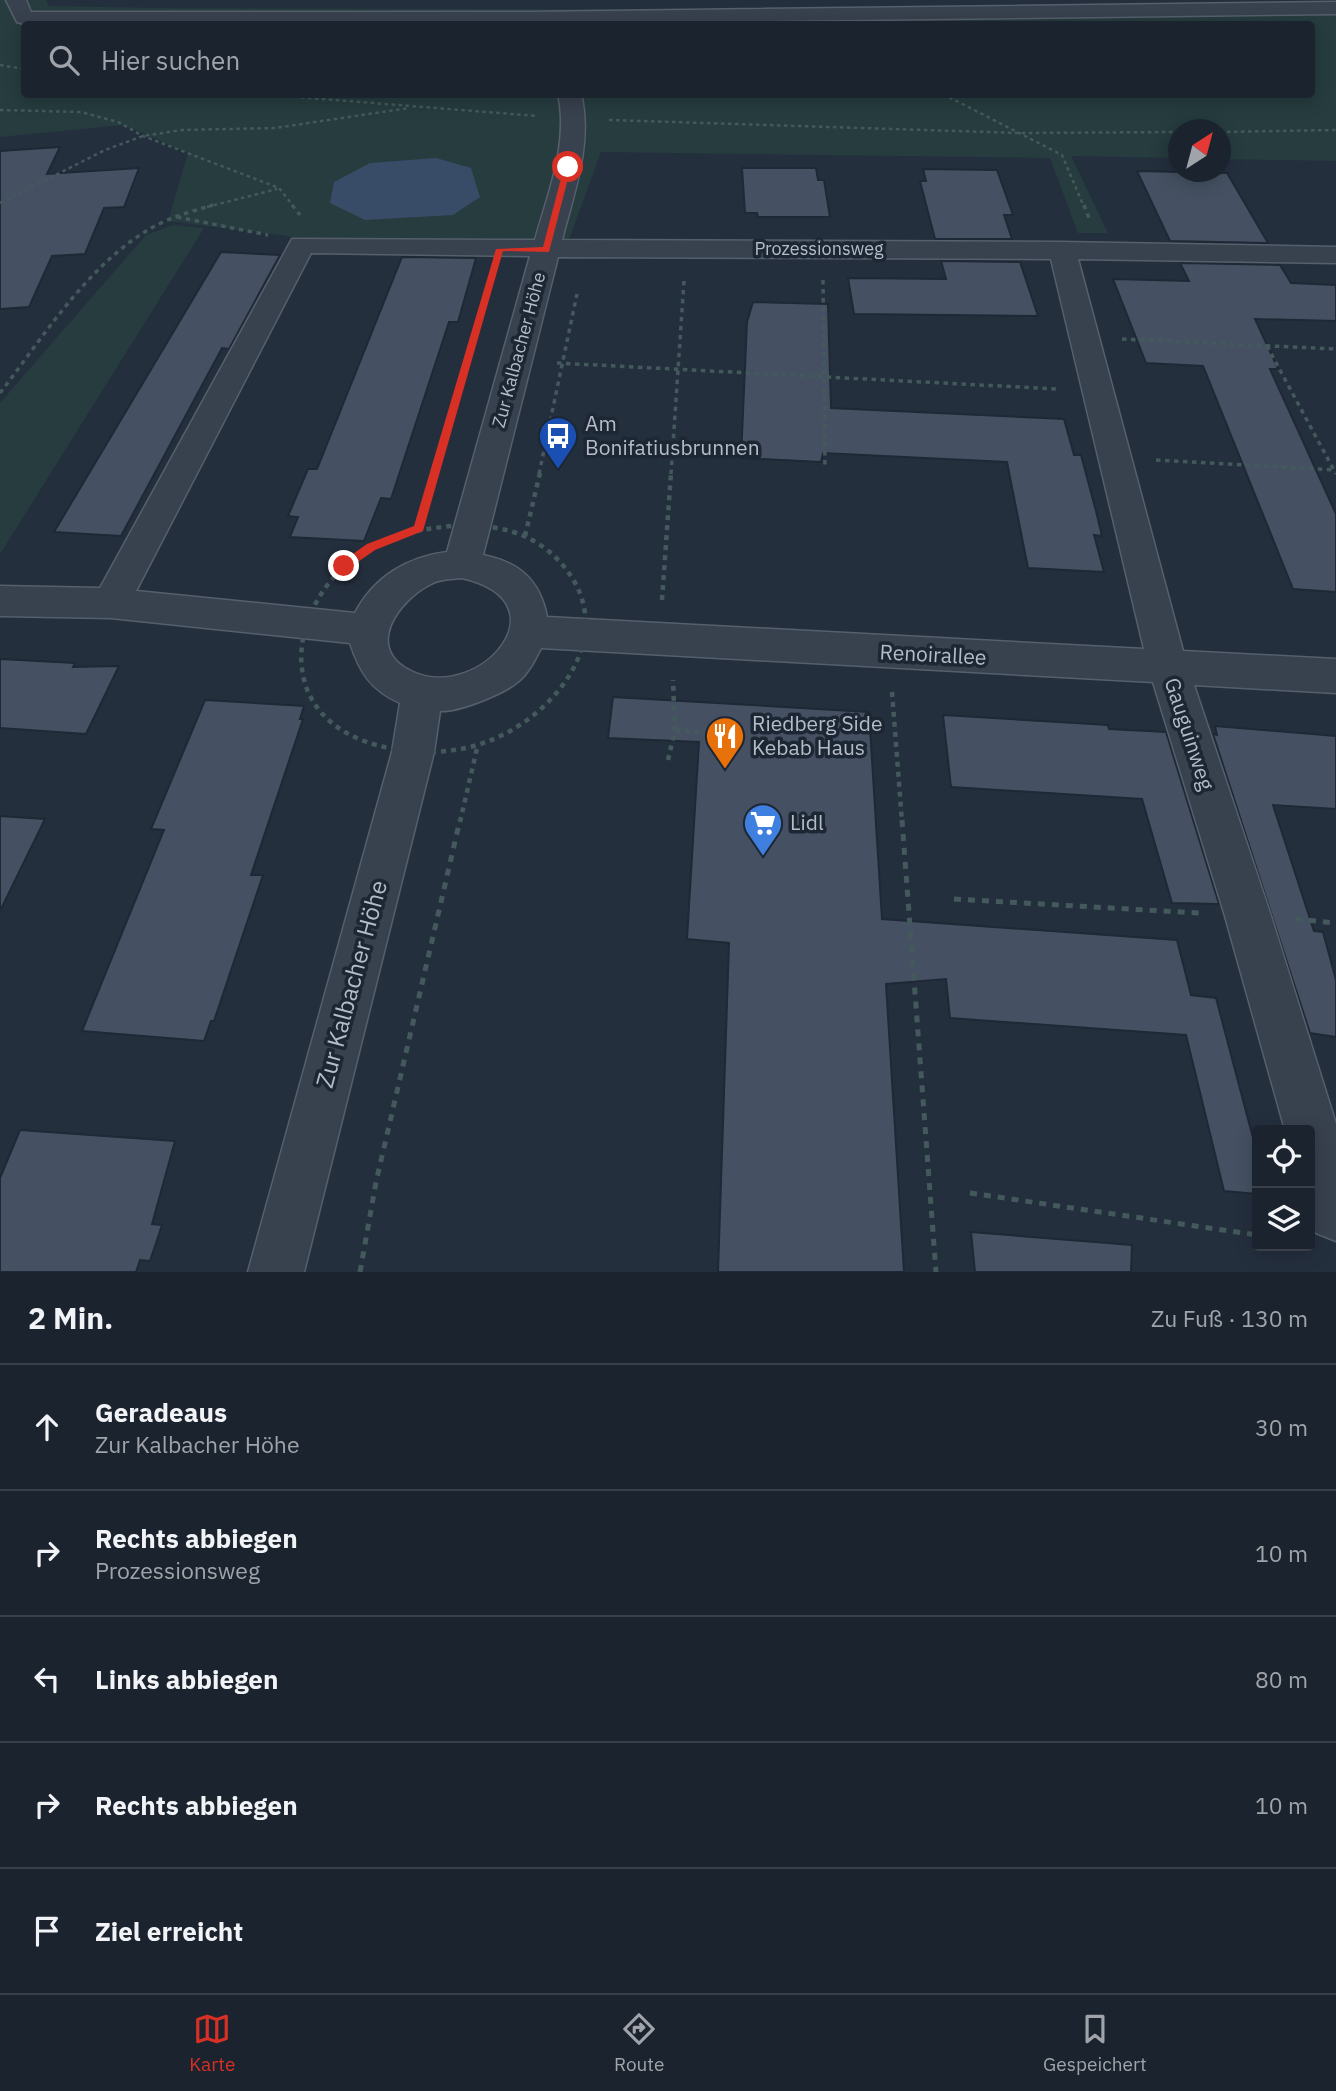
<!DOCTYPE html>
<html lang="de">
<meta charset="utf-8">
<style>
body{margin:0;font-family:"IBM Plex Sans",sans-serif;background:#282f3a;color:#f1f3f6}
.controls{position:absolute;right:21px;bottom:21px;display:grid;overflow:hidden;border-radius:7px;box-shadow:0 4px 18px #0003}
.controls button{width:63px;height:63px;display:grid;place-items:center;padding:0;border:0;border-bottom:2px solid #39404a;background:#1b232e;color:#f1f3f6;font:35px sans-serif}
.compass{position:absolute;left:1168px;top:119px;width:63px;height:63px;border-radius:50%;background:#1b232e;box-shadow:0 4px 18px #0003;rotate:36deg}
.stop{position:absolute;width:21px;height:21px;margin:-16px;border:5px solid #d93025;border-radius:50%;background:#fff}
.stop.end{background:#d93025;border-color:#fff;box-shadow:0 2px 7px #0008}
.list{margin:0;padding:0;list-style:none}
h2{display:flex;justify-content:space-between;align-items:center;height:91px;margin:0;padding:0 28px;font-size:30px}
h2 small{font-size:23px;font-weight:400;color:#a0a4aa}
.list li{display:grid;grid-template-columns:46px 1fr auto;gap:21px;align-items:center;box-sizing:border-box;height:126px;padding:0 28px;border-top:2px solid #39404a}
.list b{display:block;font-size:26px;white-space:nowrap}
.list p{margin:0;font-size:23px;white-space:nowrap;color:#a0a4aa}
.list em{font-size:23px;font-style:normal;color:#a0a4aa}
.icon{flex:none;width:38px;height:38px;fill:none;stroke:currentColor;stroke-width:2;stroke-linecap:round;stroke-linejoin:round}
.map{position:relative;flex:none;width:1336px;height:1272px;overflow:hidden}
.search{position:absolute;background:#1b232e;box-shadow:0 4px 18px #0003;left:21px;right:21px;top:21px;height:77px;display:flex;align-items:center;gap:18px;box-sizing:border-box;padding:0 24px;border-radius:7px;color:#a0a4aa;font-size:26px}
.sheet{height:721px;background:#1b232e}
nav{display:flex;justify-content:space-around;align-items:center;box-sizing:border-box;height:98px;border-top:2px solid #39404a;background:#1b232e;font-size:19px;color:#a0a4aa}
nav a{display:grid;justify-items:center;gap:4px}
nav .on{color:#d93025}
.map>svg:first-child{display:block}
.green{fill:#263c3f;fill-rule:evenodd}
.water{fill:#394c67}
.building{fill:#455162;stroke:#1f2835;stroke-width:2}
.lines{fill:none;stroke-linecap:round;stroke-linejoin:round}
.street-casing{stroke:#565f6c;stroke-width:3}
.path-far3{stroke:#44595c;stroke-width:2.5;stroke-dasharray:3.5 3.5;stroke-linecap:butt}
.path-far2{stroke:#44595c;stroke-width:3.5;stroke-dasharray:4.5 4.5;stroke-linecap:butt}
.path-far1{stroke:#44595c;stroke-width:4.5;stroke-dasharray:5 5;stroke-linecap:butt}
.path{stroke:#44595c;stroke-width:5;stroke-dasharray:7 7;stroke-linecap:butt}
.street{fill:#38414e;fill-rule:evenodd}
.route{fill:#d93025}
.labels{text-anchor:middle;stroke-width:7;stroke-linejoin:round;paint-order:stroke}
.far-street-label{font-size:18px;fill:#b4bcc9;stroke:#1d2633}
.poi-label{font-size:21px;fill:#b4bcc9;stroke:#1d2633;text-anchor:start}
.street-label{font-size:21px;fill:#b4bcc9;stroke:#1d2633}
.near-street-label{font-size:24px;fill:#b4bcc9;stroke:#1d2633}
</style>
<div class="map">
<svg width="1336" height="1272" viewBox="0 0 1336 1272">
<rect width="100%" height="100%" fill="#242f3e"/>
<g class="green">
<path d="M0 0H46L49 6 158 8 1336 11V161L1221 159 1220 130H1178V158L1071 156 1108 233H1078L1050 158 601 152 567 245 303 238 168 221 188 153 124 125 0 137ZM24 24H1312V94H24Z"/>
<polygon points="173,225 204,228 0,554 0,403 146,235"/>
</g>
<polygon class="water" points="436,158 471,168 480,197 453,215 365,220 330,203 334,182 370,163"/>
<g class="building">
<polygon points="60,147 47,174 139,168 124,207 104,208 85,254 52,256 29,307 0,309 0,151"/>
<polygon points="742,168 816,168 818,180 824,180 830,217 758,217 757,213 745,213"/>
<polygon points="923,169 997,170 1013,215 1004,215 1012,239 935,239 920,181 926,181"/>
<polygon points="1137,171 1227,173 1268,243 1170,241"/>
<polygon points="221,252 280,255 229,349 222,348 121,536 54,532"/>
<polygon points="402,257 476,258 458,322 449,322 391,499 381,498 364,541 290,537 298,517 288,516 308,469 317,469"/>
<polygon points="941,261 1020,262 1038,316 854,314 848,278 946,279"/>
<polygon points="1180,263 1280,265 1291,283 1336,285 1336,321 1255,319 1278,369 1270,369 1336,514 1336,592 1293,589 1203,366 1146,363 1113,279 1189,281"/>
<polygon points="753,302 828,304 831,408 1064,419 1074,455 1081,455 1096,511 1102,536 1094,535 1104,572 1028,568 1007,462 823,453 821,462 741,458 747,322"/>
<polygon points="0,659 75,663 73,667 119,666 86,734 0,728"/>
<polygon points="613,697 869,712 882,919 1177,940 1191,995 1216,998 1257,1153 1257,1194 1224,1191 1186,1035 950,1018 946,979 886,984 904,1272 718,1272 729,943 687,939 699,742 608,738"/>
<polygon points="205,700 304,706 300,719 303,719 251,875 263,875 214,1021 211,1021 204,1041 82,1031 164,830 151,829"/>
<polygon points="943,715 1108,725 1109,729 1166,732 1219,904 1172,903 1142,799 951,787"/>
<polygon points="1215,726 1336,736 1336,809 1273,805 1314,931 1323,932 1336,980 1336,1037 1310,1033 1213,734 1217,735"/>
<polygon points="0,816 45,819 0,911"/>
<polygon points="20,1130 175,1141 152,1224 162,1225 150,1261 140,1260 136,1272 0,1272 0,1178"/>
<polygon points="971,1232 1132,1245 1131,1272 975,1272"/>
</g>
<g class="lines">
<g class="street-casing">
<g id="street">
<polygon points="6,0 26,0 31,12 528,12 1336,2 1336,14 528,24 24,24 17,22"/>
<path d="M558 94H581C593 142 574 193 562 240L1062 242 1336 247V263L1078 259 1183 651 1336 659V693L1194 685 1271 916 1336 1124V1241L1316 1233 1310 1216V1130H1285L1225 916 1153 682 541 648C535 660 529 672 519 681 504 694 459 712 440 711L434 752 304 1272H248L392 752 400 703C371 690 360 673 350 643L111 618 0 616V586L100 588 292 239 535 240C548 193 569 143 558 94ZM311 253 530 256 447 552C407 557 374 577 355 613L136 591ZM558 257 1051 259 1144 649 547 617C540 580 519 562 483 555ZM462 578C567 602 480 702 413 672 363 650 397 601 431 584 439 579 452 579 462 578Z"/>
</g>
</g>
<g class="path-far3">
<polyline points="0,65 24,69"/>
<polyline points="259,94 537,116"/>
<polyline points="943,94 1062,155 1084,207"/>
<polyline points="0,110 81,112 118,122 143,136 279,188 294,207"/>
<polyline points="609,120 1019,133 1178,132"/>
<polyline points="1220,132 1336,130"/>
<polyline points="0,203 105,150 143,136 182,130 275,128 409,108"/>
<polyline points="207,207 277,189"/>
</g>
<g class="path-far2">
<polyline points="292,205 300,215"/>
<polyline points="1084,205 1089,218"/>
<polyline points="177,217 268,235"/>
<polyline points="823,280 825,468"/>
<polyline points="1122,339 1336,349"/>
<polyline points="1267,346 1336,474"/>
<polyline points="557,363 1058,389"/>
<path d="M0 393C44 336 89 263 153 227 171 217 193 211 213 205"/>
<polyline points="1156,460 1334,470"/>
<polyline points="435,474 491,280"/>
<polyline points="539,474 577,294"/>
<polyline points="671,474 684,281"/>
</g>
<g class="path-far1">
<path d="M473 524C490 527 508 529 524 536 545 545 563 562 574 581 612 647 549 718 489 741 451 756 402 755 364 741 266 704 294 590 371 547 401 530 439 527 473 524Z"/>
<polyline points="419,528 435,473"/>
<polyline points="525,536 540,473"/>
<polyline points="662,600 671,473"/>
<polyline points="892,692 902,822"/>
<polyline points="675,730 699,732"/>
<polyline points="668,760 675,730 673,680"/>
<polyline points="460,822 478,744"/>
</g>
<g class="path">
<polyline points="902,820 936,1272"/>
<polyline points="954,899 1199,913"/>
<polyline points="1295,919 1336,923"/>
<polyline points="970,1193 1257,1235"/>
<polyline points="360,1272 376,1182 460,820"/>
</g>
<use href="#street" class="street"/>
</g>
<polygon class="route" points="568,165 571,167 549,252 503,251 423,531 375,550 348,569 340,569 340,563 367,544 414,526 496,249 543,247 564,167"/>
<defs>
<g id="bus-pin" transform="scale(2.0125)"><path d="M0 17L-7.5 6A9.5 9.5 0 1 1 7.5 6Z" fill="#1a4fb4" stroke="#1d2633"/><path d="M-5-6H5V4H4V6H2V4H-2V6H-4V4H-5ZM-3.5-4V0h7V-4ZM-3.5 1.2v1.5H-2V1.2ZM2 1.2v1.5H3.5V1.2Z" fill="#fff"/></g>
<g id="restaurant-pin" transform="scale(2.0125)"><path d="M0 17L-7.5 6A9.5 9.5 0 1 1 7.5 6Z" fill="#e8710a" stroke="#1d2633"/><path d="M-5-6h1v4h1v-4h1v4h1v-4h1v5L-1.5 .5V6h-2V.5L-5-1ZM5-6V6H3V1.5H1.5Q1.5-4 5-6Z" fill="#fff"/></g>
<g id="supermarket-pin" transform="scale(2.0125)"><path d="M0 17L-7.5 6A9.5 9.5 0 1 1 7.5 6Z" fill="#3f7fe0" stroke="#1d2633"/><path d="M-6-5.5h2.5l.6 2H6L4.5 2H-2.5L-4.4-4H-6ZM-1.5 3.2a1.3 1.3 0 1 0 .1 0ZM3 3.2a1.3 1.3 0 1 0 .1 0Z" fill="#fff"/></g>
</defs>
<g fill-rule="evenodd">
<use href="#bus-pin" x="558" y="436"/>
<use href="#restaurant-pin" x="725" y="736"/>
<use href="#supermarket-pin" x="763" y="823"/>
</g>
<g class="labels">
<g class="far-street-label">
<text x="819" y="255">Prozessionsweg</text>
<text transform="translate(519 350) rotate(-75)" y="6">Zur Kalbacher Höhe</text>
</g>
<g class="poi-label">
<text x="585" y="431">Am<tspan x="585" dy="24">Bonifatiusbrunnen</tspan></text>
<text x="752" y="731">Riedberg Side<tspan x="752" dy="24">Kebab Haus</tspan></text>
<text x="790" y="830">Lidl</text>
</g>
<g class="street-label">
<text transform="translate(933 655) rotate(3)" y="7">Renoirallee</text>
<text transform="translate(1189 734) rotate(72)" y="7">Gauguinweg</text>
</g>
<g class="near-street-label">
<text transform="translate(352 984) rotate(-75)" y="8">Zur Kalbacher Höhe</text>
</g>
</g>
</svg>
<div class="controls">
<button><svg class="icon" aria-label="locate" viewBox="0 0 24 24"><circle cx="12" cy="12" r="6"/><path d="M12 2v4M12 18v4M2 12h4M18 12h4"/></svg></button>
<button><svg class="icon" aria-label="layers" viewBox="0 0 24 24"><path d="M12 4l9 5-9 5-9-5zM3 14l9 5 9-5"/></svg></button>
</div>
<svg class="compass" viewBox="-18 -18 36 36"><path d="M0-13l5 13h-10z" fill="#e53935"/><path d="M0 13l5-13h-10z" fill="#a0a4aa"/></svg>
<div class="stop" style="left:568px;top:167px"></div>
<div class="stop end" style="left:344px;top:566px"></div>
<div class="search"><svg class="icon" aria-label="search" viewBox="0 0 24 24"><circle cx="10" cy="10" r="6"/><path d="M15 15l6 6"/></svg>Hier suchen</div>
</div>
<section class="sheet">
<h2>2 Min.<small>Zu Fuß · 130 m</small></h2>
<ul class="list">
<li><svg class="icon" aria-label="ahead" viewBox="0 0 24 24"><path d="M12 20V5M6 11l6-6 6 6"/></svg><div><b>Geradeaus</b><p>Zur Kalbacher Höhe</p></div><em>30 m</em></li>
<li><svg class="icon" aria-label="right" viewBox="0 0 24 24"><path d="M7 20v-9h11M14 6l5 5-5 5"/></svg><div><b>Rechts abbiegen</b><p>Prozessionsweg</p></div><em>10 m</em></li>
<li><svg class="icon" aria-label="left" viewBox="0 0 24 24"><path d="M17 20v-9H6M10 6l-5 5 5 5"/></svg><div><b>Links abbiegen</b></div><em>80 m</em></li>
<li><svg class="icon" aria-label="right" viewBox="0 0 24 24"><path d="M7 20v-9h11M14 6l5 5-5 5"/></svg><div><b>Rechts abbiegen</b></div><em>10 m</em></li>
<li><svg class="icon" aria-label="arrive" viewBox="0 0 24 24"><path d="M6 21V4h12l-3 4 3 4H6"/></svg><div><b>Ziel erreicht</b></div></li>
</ul>
</section>
<nav>
<a class="on"><svg class="icon" aria-label="map" viewBox="0 0 24 24"><path d="M3 6l6-2 6 2 6-2v14l-6 2-6-2-6 2zM9 4v14M15 6v14"/></svg>Karte</a>
<a><svg class="icon" aria-label="directions" viewBox="0 0 24 24"><path d="M12 3l9 9-9 9-9-9zM9 14v-3h6M13 9l2 2-2 2"/></svg>Route</a>
<a><svg class="icon" aria-label="saved" viewBox="0 0 24 24"><path d="M7 4h10v16l-5-4-5 4z"/></svg>Gespeichert</a>
</nav>
